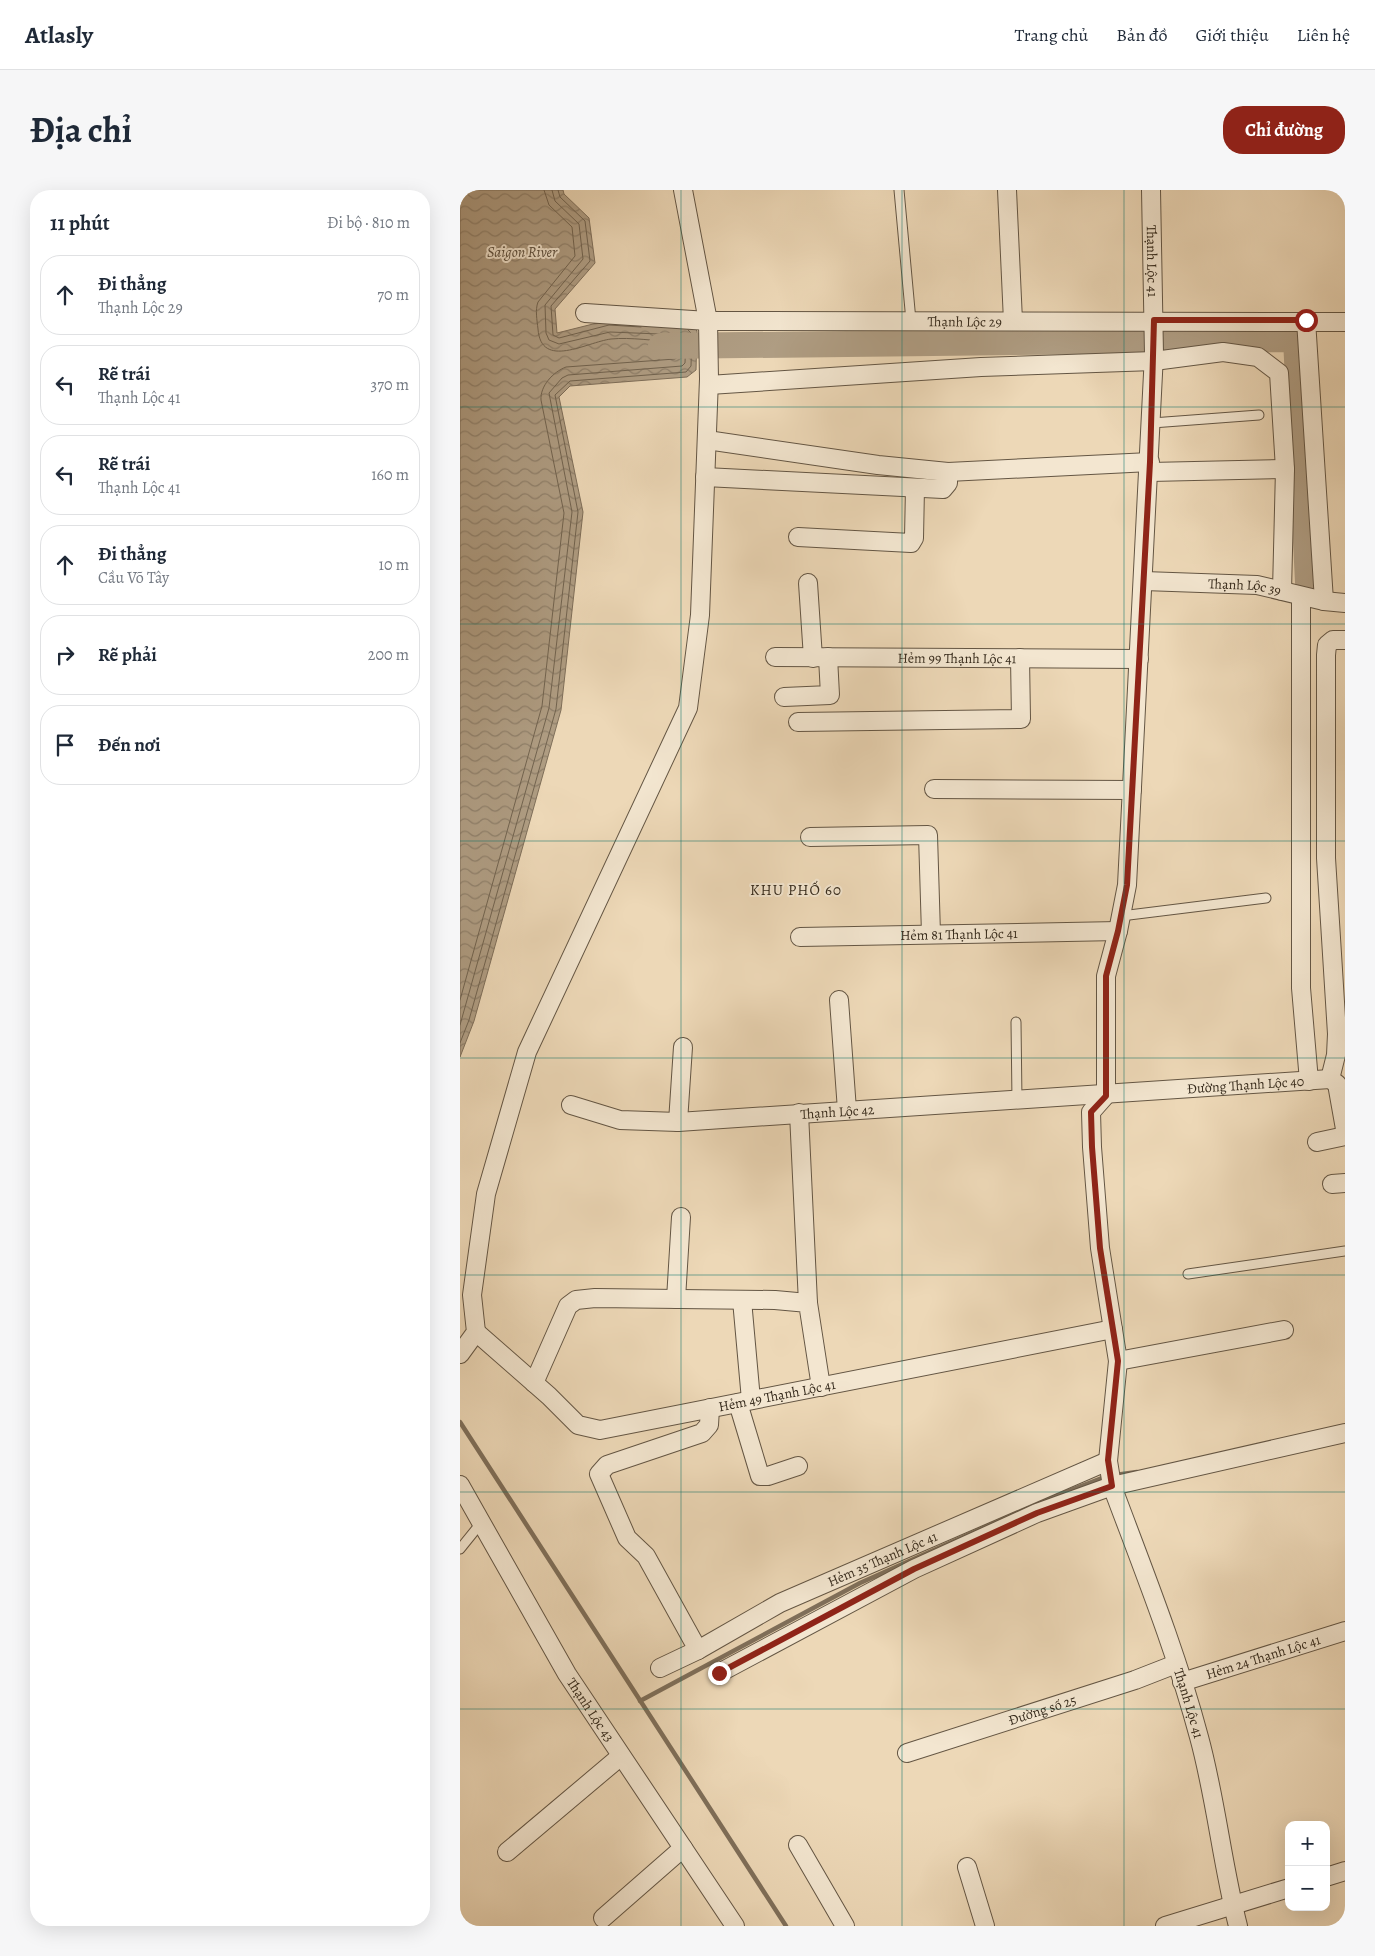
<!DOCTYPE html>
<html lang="vi">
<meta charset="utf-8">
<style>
body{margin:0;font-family:Alegreya,serif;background:#f6f6f7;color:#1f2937}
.controls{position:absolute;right:15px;bottom:15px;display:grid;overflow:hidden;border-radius:10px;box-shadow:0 5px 20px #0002}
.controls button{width:45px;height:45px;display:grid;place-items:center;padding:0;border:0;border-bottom:1px solid #e0e1e3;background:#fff;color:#1f2937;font:25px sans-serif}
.stop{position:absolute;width:15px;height:15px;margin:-11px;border:4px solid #8f2418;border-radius:50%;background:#fff}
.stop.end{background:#8f2418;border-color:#fff;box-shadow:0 1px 5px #0008}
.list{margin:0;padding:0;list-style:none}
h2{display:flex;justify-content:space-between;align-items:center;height:65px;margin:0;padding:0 20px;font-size:21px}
h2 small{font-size:16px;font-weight:400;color:#747a83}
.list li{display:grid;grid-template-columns:32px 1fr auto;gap:15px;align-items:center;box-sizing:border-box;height:80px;margin:0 10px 10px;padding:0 10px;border:1px solid #e0e1e3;border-radius:20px}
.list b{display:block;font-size:19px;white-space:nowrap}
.list p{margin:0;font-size:16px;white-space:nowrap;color:#747a83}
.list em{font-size:16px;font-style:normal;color:#747a83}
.icon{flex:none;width:28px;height:28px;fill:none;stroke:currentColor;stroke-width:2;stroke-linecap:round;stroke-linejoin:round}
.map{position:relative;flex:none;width:885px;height:1736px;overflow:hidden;border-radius:20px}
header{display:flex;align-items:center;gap:30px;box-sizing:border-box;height:70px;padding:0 25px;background:#fff;border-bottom:1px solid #e0e1e3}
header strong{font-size:24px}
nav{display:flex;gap:28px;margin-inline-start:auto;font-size:18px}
.intro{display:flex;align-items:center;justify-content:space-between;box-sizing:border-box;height:120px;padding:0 30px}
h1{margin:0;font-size:35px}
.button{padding:12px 22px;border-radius:20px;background:#8f2418;color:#fff;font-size:18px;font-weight:700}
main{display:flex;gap:30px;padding:0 30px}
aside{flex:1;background:#fff;border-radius:20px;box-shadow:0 5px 20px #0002}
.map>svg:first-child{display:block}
.water{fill:url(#water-waves);stroke:#7f6f5a}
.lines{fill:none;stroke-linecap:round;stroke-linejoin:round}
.shore{stroke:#726450;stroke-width:1}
.stream{stroke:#7f6f5a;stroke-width:4.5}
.river{stroke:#af9d83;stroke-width:26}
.service-casing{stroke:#645644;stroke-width:11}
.minor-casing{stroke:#645644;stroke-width:20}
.service{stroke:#f3e6d0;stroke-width:9}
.minor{stroke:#f3e6d0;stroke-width:18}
.route{stroke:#8f2418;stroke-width:6}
.grid{fill:none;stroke:#0f766e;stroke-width:1;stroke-opacity:0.55}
.labels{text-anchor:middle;stroke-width:4;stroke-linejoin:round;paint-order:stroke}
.street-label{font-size:14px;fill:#362b1d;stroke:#f3e6d0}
.water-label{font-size:15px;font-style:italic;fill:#5a4d3c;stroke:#f3e6d0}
.neighbourhood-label{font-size:15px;letter-spacing:1px;fill:#362b1d;stroke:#f3e6d0}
</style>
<header>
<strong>Atlasly</strong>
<nav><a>Trang chủ</a><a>Bản đồ</a><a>Giới thiệu</a><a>Liên hệ</a></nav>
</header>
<div class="intro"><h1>Địa chỉ</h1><a class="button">Chỉ đường</a></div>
<main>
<aside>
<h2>11 phút<small>Đi bộ · 810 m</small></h2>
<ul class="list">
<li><svg class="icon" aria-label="ahead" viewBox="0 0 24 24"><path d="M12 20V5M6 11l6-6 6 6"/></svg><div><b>Đi thẳng</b><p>Thạnh Lộc 29</p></div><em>70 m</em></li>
<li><svg class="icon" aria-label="left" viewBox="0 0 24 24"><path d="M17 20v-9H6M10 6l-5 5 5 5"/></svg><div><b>Rẽ trái</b><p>Thạnh Lộc 41</p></div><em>370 m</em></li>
<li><svg class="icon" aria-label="left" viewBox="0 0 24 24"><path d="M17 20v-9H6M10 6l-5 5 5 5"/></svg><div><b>Rẽ trái</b><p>Thạnh Lộc 41</p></div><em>160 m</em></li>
<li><svg class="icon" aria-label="ahead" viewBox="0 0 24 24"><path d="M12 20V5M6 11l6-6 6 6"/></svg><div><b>Đi thẳng</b><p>Cầu Võ Tây</p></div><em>10 m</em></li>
<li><svg class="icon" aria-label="right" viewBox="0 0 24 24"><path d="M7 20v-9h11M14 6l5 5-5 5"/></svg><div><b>Rẽ phải</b></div><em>200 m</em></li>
<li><svg class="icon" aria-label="arrive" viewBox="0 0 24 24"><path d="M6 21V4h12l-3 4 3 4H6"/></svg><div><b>Đến nơi</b></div></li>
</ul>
</aside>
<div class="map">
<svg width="885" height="1736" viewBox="0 0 885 1736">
<defs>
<pattern id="water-waves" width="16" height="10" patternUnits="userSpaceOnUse" patternTransform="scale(1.25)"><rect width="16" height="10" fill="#af9d83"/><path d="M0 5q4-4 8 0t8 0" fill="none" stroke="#8f806b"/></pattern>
</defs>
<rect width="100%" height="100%" fill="#edd8b7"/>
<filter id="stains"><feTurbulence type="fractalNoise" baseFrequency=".004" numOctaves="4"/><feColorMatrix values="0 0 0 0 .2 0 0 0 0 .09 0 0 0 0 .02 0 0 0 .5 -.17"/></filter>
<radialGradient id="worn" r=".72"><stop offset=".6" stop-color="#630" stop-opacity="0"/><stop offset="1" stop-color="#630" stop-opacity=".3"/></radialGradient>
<polygon class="water" points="0,0 103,0 104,4 129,28 135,73 95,119 97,143 149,130 229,133 237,141 236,180 227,187 110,196 99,207 123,322 101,520 14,831 0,867"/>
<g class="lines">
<g class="shore">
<polyline points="98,0 100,7 125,31 130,71 91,116 93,145 99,148 149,135 181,137"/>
<path d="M0 810 82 516 104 323 81 210C80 196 93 182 106 177L215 169 218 167V154L216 152C195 151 171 147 151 149 127 152 81 180 78 139 77 130 75 120 78 112L115 66 112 37 89 15 84 0"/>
<polyline points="0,835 89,518 112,322 89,203 102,188 108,185 222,176 225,173 226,147 224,145 150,142 99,154 89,150 86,143 85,115 123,69 119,34 95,11 92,0"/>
<polyline points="0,853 9,830 96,519 118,322 95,205 110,191 226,182 231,176 232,144 228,140"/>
</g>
<g class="stream">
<polyline points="0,1232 326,1736"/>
<polyline points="655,1285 677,1282"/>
<polyline points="575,1314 647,1286"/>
<polyline points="180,1511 400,1393 568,1318"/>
</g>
<polyline class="river" points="201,156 836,149 848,392"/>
<g class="service-casing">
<g id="service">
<polyline points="439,0 451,131"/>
<polyline points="692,233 799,225"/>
<polyline points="661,726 806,708"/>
<polyline points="556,832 557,911"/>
<polyline points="728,1084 885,1061"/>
<polyline points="0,1359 21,1333"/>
</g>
</g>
<g class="minor-casing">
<g id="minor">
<polyline points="547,0 553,131"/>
<path id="s1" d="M691 0 694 164 667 695 658 741 646 786V905L631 922 632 957 640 1058 658 1171 648 1271 652 1296C683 1379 716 1461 739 1547 756 1609 762 1674 778 1736"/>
<path id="s2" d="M125 123 248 131 885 132"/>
<polyline points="846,130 864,411"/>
<polyline points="249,195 521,177 694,171 763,162 798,167 819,183 825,279 822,401"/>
<polyline points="247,250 418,275 488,282 690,272"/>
<polyline points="690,282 825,279"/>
<polyline points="245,287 483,299 488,293 488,282"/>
<polyline points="338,347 451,353 454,348 455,298"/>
<path id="s3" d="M684 391 797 395 864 411 885 413"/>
<polyline points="348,393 353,468"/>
<polyline points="841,406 841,798 849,891"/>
<path id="s4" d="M315 467 679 469"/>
<polyline points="324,507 370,505 368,467"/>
<polyline points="338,532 561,529 560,468"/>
<polyline points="474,599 672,600"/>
<polyline points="350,647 468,645 471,744"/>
<path id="s5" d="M340 747 658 741"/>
<polyline points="379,810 387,920"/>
<polyline points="870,889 876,865 877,844 866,668 866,465 867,455 873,450 885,450"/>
<path id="s6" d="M111 915 160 930 218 932 870 889 877 894 885 939"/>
<polyline points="339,923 348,1113"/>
<polyline points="218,932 223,857"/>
<polyline points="857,952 885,946"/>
<polyline points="872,994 885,993"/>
<polyline points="216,1109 221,1027"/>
<polyline points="282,1110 291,1210"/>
<path id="s7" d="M16 1142 89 1206 118 1235 140 1240 653 1139"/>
<polyline points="0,1164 16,1142 12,1105 26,1004 67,862 228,518 240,425 249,189 248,131 223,0"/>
<polyline points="658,1171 824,1140"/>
<polyline points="74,1193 108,1116 116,1110 135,1108 315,1110 348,1113 361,1197"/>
<polyline points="278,1213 300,1286 308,1286 338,1276"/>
<path id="s8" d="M0 1295 107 1484 275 1736"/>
<polyline points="238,1460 186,1366 167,1348 139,1284 147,1275 242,1243 249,1235 250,1218"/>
<path id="s9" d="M200 1478 238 1460 320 1413 648 1271"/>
<polyline points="259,1483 454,1379 577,1323 652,1296 885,1243"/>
<path id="s10" d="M722 1492 885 1441"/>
<path id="s11" d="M447 1563 675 1490 716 1474"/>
<polyline points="338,1655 385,1736"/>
<polyline points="47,1662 161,1566"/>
<polyline points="507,1677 525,1736"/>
<polyline points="866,1687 885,1681"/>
<polyline points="143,1728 223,1658"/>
<polyline points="705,1736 829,1698"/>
</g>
</g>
<use href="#service" class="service"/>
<use href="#minor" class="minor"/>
</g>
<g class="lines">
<polyline class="route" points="259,1483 454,1379 577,1323 652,1296 648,1270 658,1171 640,1058 632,957 631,922 646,906 646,786 658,741 667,695 690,272 694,130 846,130"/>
</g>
<path class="grid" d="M221 0V1736M442 0V1736M664 0V1736M0 217H885M0 434H885M0 651H885M0 868H885M0 1085H885M0 1302H885M0 1519H885"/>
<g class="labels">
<g class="street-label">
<text dy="5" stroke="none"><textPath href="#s1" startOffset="71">Thạnh Lộc 41</textPath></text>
<text dy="5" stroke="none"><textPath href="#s2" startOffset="380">Thạnh Lộc 29</textPath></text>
<text dy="5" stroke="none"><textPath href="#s3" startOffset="101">Thạnh Lộc 39</textPath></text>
<text dy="5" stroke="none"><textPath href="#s4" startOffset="182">Hẻm 99 Thạnh Lộc 41</textPath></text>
<text dy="5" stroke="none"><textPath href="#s5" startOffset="159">Hẻm 81 Thạnh Lộc 41</textPath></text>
<text dy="5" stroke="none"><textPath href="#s6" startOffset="678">Đường Thạnh Lộc 40</textPath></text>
<text dy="5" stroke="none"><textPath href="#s6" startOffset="269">Thạnh Lộc 42</textPath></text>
<text dy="5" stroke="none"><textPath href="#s7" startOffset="341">Hẻm 49 Thạnh Lộc 41</textPath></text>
<text dy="5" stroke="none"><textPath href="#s9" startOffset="248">Hẻm 35 Thạnh Lộc 41</textPath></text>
<text dy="5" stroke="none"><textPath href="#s10" startOffset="85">Hẻm 24 Thạnh Lộc 41</textPath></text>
<text dy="5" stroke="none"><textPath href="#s1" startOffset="1538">Thạnh Lộc 41</textPath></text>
<text dy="5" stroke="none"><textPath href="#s8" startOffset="260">Thạnh Lộc 43</textPath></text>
<text dy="5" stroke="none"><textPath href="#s11" startOffset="142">Đường số 25</textPath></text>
</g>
<g class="water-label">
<text x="62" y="67">Saigon River</text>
</g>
<g class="neighbourhood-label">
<text x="336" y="705">KHU PHỐ 60</text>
</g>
</g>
<rect width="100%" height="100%" filter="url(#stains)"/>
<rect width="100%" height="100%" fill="url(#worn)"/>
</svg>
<div class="controls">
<button>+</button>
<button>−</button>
</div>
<div class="stop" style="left:846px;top:130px"></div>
<div class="stop end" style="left:259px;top:1483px"></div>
</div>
</main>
